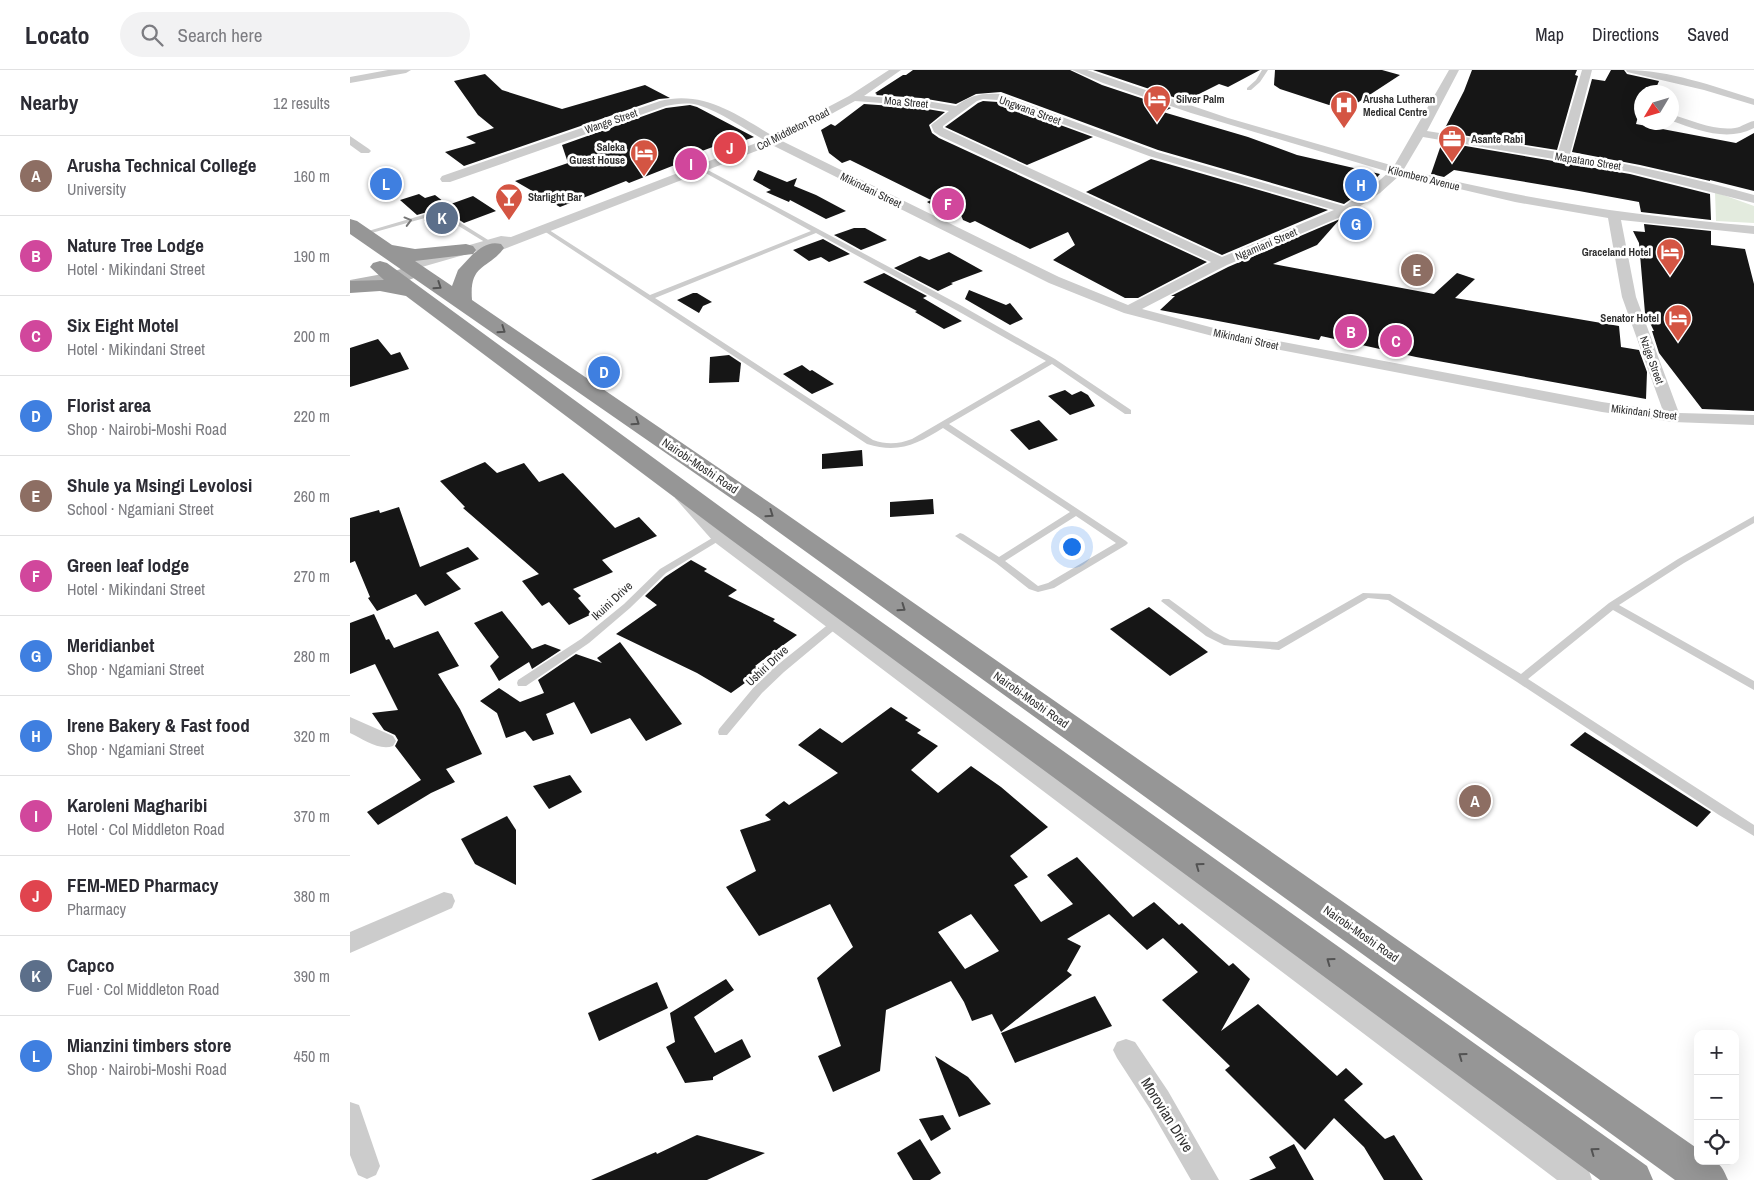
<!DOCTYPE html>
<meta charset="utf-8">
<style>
body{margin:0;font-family:"Archivo Narrow",sans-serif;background:#f2f2f3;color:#2b2b33}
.controls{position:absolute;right:15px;bottom:15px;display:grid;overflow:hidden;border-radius:10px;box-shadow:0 5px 20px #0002}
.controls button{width:45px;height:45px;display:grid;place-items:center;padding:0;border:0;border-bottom:1px solid #e1e1e2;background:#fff;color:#2b2b33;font:25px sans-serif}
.compass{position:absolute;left:1284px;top:15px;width:45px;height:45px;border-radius:50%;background:#fff;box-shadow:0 5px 20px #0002;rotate:232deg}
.you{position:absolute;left:721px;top:476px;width:18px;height:18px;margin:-12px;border:4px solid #fff;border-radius:50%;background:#1a73e8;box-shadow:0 0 0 8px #1a73e833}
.badge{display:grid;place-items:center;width:32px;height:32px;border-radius:50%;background:#d45543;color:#fff;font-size:16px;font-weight:700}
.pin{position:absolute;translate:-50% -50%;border:2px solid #fff;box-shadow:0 1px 5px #0006}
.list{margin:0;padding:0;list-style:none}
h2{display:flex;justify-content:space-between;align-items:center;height:65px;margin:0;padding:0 20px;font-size:21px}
h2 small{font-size:16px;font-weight:400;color:#7c7c81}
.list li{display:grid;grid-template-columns:32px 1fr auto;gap:15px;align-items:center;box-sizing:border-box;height:80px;padding:0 20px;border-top:1px solid #e1e1e2}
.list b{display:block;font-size:19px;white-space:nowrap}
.list p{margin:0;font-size:16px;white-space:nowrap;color:#7c7c81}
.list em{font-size:16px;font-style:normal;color:#7c7c81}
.icon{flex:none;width:28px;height:28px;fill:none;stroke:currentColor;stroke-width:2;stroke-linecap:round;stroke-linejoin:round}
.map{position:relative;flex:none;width:1404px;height:1110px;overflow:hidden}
header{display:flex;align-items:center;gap:30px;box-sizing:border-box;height:70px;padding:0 25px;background:#fff;border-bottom:1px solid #e1e1e2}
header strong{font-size:24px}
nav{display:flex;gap:28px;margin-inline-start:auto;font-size:18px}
.search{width:350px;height:45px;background:#f2f2f3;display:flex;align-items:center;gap:12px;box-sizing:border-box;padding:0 18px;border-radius:28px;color:#7c7c81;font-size:19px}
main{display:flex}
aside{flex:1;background:#fff}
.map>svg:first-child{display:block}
.green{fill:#e3ebde}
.building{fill:#161616;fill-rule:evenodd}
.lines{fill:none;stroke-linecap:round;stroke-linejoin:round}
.lane{fill:#ccc;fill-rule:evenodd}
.street{fill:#ccc;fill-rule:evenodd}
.secondary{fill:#b9b9b9;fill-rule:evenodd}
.highway{fill:#969696;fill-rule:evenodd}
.oneway{stroke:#767676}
.oneway2{stroke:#535353}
.labels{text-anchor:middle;stroke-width:5;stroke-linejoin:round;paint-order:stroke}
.far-poi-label{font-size:11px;font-weight:bold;fill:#2f2f2f;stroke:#fff;text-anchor:start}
.far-street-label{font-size:11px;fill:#2f2f2f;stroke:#fff}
.street-label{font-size:12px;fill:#2f2f2f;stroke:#fff}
.near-street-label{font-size:15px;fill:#2f2f2f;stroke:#fff}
</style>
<header>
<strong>Locato</strong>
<div class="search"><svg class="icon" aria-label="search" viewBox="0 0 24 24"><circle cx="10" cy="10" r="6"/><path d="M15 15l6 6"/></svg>Search here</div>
<nav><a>Map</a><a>Directions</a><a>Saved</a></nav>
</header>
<main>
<aside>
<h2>Nearby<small>12 results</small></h2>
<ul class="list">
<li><span class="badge" style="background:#8d6e63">A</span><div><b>Arusha Technical College</b><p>University</p></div><em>160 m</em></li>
<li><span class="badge" style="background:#d1479c">B</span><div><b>Nature Tree Lodge</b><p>Hotel · Mikindani Street</p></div><em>190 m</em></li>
<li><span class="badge" style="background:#d1479c">C</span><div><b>Six Eight Motel</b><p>Hotel · Mikindani Street</p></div><em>200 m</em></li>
<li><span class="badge" style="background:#3f7fe0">D</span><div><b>Florist area</b><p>Shop · Nairobi-Moshi Road</p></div><em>220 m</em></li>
<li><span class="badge" style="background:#8d6e63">E</span><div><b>Shule ya Msingi Levolosi</b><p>School · Ngamiani Street</p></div><em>260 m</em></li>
<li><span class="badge" style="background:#d1479c">F</span><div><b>Green leaf lodge</b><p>Hotel · Mikindani Street</p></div><em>270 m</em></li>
<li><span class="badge" style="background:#3f7fe0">G</span><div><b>Meridianbet</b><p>Shop · Ngamiani Street</p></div><em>280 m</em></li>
<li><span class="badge" style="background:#3f7fe0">H</span><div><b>Irene Bakery &amp; Fast food</b><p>Shop · Ngamiani Street</p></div><em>320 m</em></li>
<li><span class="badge" style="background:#d1479c">I</span><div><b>Karoleni Magharibi</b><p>Hotel · Col Middleton Road</p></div><em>370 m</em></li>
<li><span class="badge" style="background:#e0444e">J</span><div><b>FEM-MED Pharmacy</b><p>Pharmacy</p></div><em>380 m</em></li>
<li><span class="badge" style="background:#5c6f8a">K</span><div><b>Capco</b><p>Fuel · Col Middleton Road</p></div><em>390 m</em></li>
<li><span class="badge" style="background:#3f7fe0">L</span><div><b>Mianzini timbers store</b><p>Shop · Nairobi-Moshi Road</p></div><em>450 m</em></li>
</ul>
</aside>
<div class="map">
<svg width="1404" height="1110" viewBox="0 0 1404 1110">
<rect width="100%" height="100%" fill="#fff"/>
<polygon class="green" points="1365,122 1404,136 1404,153 1366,151"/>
<g class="building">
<polygon points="563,0 720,0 752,15 821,38 813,42 898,67 947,85 1030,104 1018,117 994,134 808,80 651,22 626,24 606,34 571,28 526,25 527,24 525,23 553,5 556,5"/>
<polygon points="743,0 910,0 878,17 869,14 835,31"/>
<polygon points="925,0 1032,0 1050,5 1001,37 979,35 930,19 924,15"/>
<polygon points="1122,0 1227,0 1225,5 1228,6 1207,80 1093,62 1114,21"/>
<polygon points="1261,0 1274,0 1277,4 1309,11 1306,18 1296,17 1294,22 1292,22 1292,31 1286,54 1386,73 1404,63 1404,121 1360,110 1360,111 1290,95 1222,82 1242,9 1255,11"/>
<polygon points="135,4 152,20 212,39 295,15 320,28 309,29 114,96 95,82 126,73 116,67 144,58 128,45 104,11"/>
<polygon points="633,31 648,32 743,67 677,95 595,57 628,33"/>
<polygon points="514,34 571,38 595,42 579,55 582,63 589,68 857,192 788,228 775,228 703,190 725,175 718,162 680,179 625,151 620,153 613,150 610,143 601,146 577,132 581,130 500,90 492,93 479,83 471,60 481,54 485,56"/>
<polygon points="340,35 347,37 404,67 382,75 376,72 336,87 340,89 279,113 276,111 210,137 165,111 218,93 212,75 316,38"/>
<polygon points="1092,72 1280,104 1360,124 1361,150 1291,142 1289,132 1229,121 1104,100 1094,107 1081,104"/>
<polygon points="801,89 978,140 872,185 736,122"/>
<polygon points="408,100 437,112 447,108 444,116 466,125 496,141 476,149 440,130 439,132 416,122 421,120 403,110"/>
<polygon points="69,124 75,128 85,125 98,135 123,126 146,141 114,153 91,138 67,145 50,130"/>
<polygon points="89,146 105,156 89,162 74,150"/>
<polygon points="990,149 967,175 923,194 1084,224 1107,203 1125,209 1105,228 1269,256 1271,277 1289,280 1297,302 1296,329 1066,287 971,266 969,270 810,240 825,226 821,226 878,197"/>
<polygon points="1294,154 1361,161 1361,175 1395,179 1404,214 1404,341 1352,339 1309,283 1302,261 1304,261 1295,243 1289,173 1283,161 1295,162"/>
<polygon points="504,158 515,158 537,170 511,180 484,165"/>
<polygon points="473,169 500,184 479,192 471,187 459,191 443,180"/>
<polygon points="599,182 633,201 601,213 603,214 588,221 544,198 570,186 579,190"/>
<polygon points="534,203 577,226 573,228 612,251 594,259 565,242 567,241 513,212"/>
<polygon points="619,220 656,235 660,233 673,249 660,255 615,229"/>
<polygon points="343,223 347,223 362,232 353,236 349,243 327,230"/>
<polygon points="28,269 41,285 50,282 59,299 0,317 0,278"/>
<polygon points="379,285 391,293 389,312 359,313 360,287"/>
<polygon points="452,295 460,301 462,300 484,314 462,324 433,304"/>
<polygon points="715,320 722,325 731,321 738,325 745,336 720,345 698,326"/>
<polygon points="689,350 708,370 679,380 660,360"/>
<polygon points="512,380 513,396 472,399 472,384"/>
<polygon points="135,392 147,403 174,393 189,412 213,403 265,458 289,447 307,466 252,490 263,502 223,519 231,526 228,528 242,544 219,555 199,532 192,536 172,511 189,504 113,438 115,437 90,411"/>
<polygon points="583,429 584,444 540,447 540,432"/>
<polygon points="49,437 70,497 118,477 129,489 96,503 111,519 75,536 66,524 27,541 18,528 20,527 5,491 0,493 0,448 29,440 30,443"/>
<polygon points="341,490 357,499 354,501 387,520 378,526 425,549 423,551 447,565 405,596 413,600 381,623 347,603 266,564 307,535 295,526 315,507"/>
<polygon points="799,537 858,582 820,606 760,559"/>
<polygon points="152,541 182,579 195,574 211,580 182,599 179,592 149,611 140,596 149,587 124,553"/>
<polygon points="24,544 36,570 39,569 44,578 88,561 109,596 88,604 110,639 132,684 96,699 105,712 81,723 28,755 17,742 71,710 45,676 48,670 45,665 34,660 22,643 48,640 25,594 0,604 0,553"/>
<polygon points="270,572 332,654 296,671 280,648 241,664 224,632 196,644 204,664 183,671 175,661 156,668 147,643 130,631 149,618 170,632 194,623 188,610 226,584 252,593 247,588"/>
<path d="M541 637 558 648 555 650 571 660 567 663 588 676 561 700 588 723 621 696 651 717 698 757 660 786 678 807 664 815 691 852 723 834 697 805 727 787 783 847 804 832 829 855 832 853 879 896 883 893 900 909 871 961 908 934 987 1006 996 998 1013 1014 994 1030 1035 1069 1044 1065 1073 1110H1034L1014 1077 984 1048 955 1080 875 1000 880 996 812 930 848 902 813 868 797 880 759 844 717 869 731 876 717 901 722 905 651 962 642 944 622 951 614 932 601 911 536 940 530 1001 483 1022 468 986 491 976 467 908 503 877 480 834 409 866 376 817 406 801 390 760 421 750 415 745 434 731 439 735 488 703 448 675 470 658 492 673ZM621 844 649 881 615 899 588 862Z"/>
<polygon points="1235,662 1361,742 1347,757 1220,675"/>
<polygon points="220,705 232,722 199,739 183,716"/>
<polygon points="157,746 166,760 166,815 125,794 111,769"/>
<polygon points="376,909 384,920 344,947 365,983 392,969 401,987 363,1007 363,1010 335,1013 316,977 325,972 320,943"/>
<polygon points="307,912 318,938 249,971 238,943"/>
<polygon points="745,926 762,956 665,993 651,963"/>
<polygon points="585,986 618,1007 641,1034 609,1047"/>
<polygon points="593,1045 601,1059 581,1071 569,1049"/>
<polygon points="347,1065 415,1083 357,1110 241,1110 306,1082 307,1084"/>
<polygon points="570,1069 591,1103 580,1110 563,1110 547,1083"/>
<polygon points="944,1074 964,1110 899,1110 926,1098 919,1087"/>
</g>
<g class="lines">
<g class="lane">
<polygon points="912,0 918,0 910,12 901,20 897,20 897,18 906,10"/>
<path d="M350 98H354L612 236 705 289 781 340V344H775L702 294 599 354 776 471 778 473 776 475 704 518 688 522 679 519 646 493 605 466 610 463 613 464 649 487 720 442 593 358C567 374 549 384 517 374L191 159 196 158 300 225 461 161 350 100ZM466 163 606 240 696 291 562 369C549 374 537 375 523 370L305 228ZM726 446 766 473 698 513 688 516 655 491Z"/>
<polygon points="90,140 143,173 138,174 89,144 11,166 8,164"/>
<polygon points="1404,446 1404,453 1334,493 1269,535 1404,611 1404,620 1263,540 1178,609 1404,755 1404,766 1369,745 1167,612 1038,530 1018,528 929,580 874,575 856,566 811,531 813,529 819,529 864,562 880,570 927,572 1013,523 1040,524 1171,604 1259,533 1328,489"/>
<polygon points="369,464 374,467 372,469 316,503 280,538 239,573 176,616 168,616 167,613 168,610 231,569 274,534 310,499"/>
<polygon points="484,552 488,553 489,555 488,557 434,602 412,623 377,665 369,665 368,662 369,659 404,617 426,596 480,553"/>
</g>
<g class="street">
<polygon points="38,0 61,0 56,3 0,13 0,7"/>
<path d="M539 0H551L514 26 571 30 606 36C621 25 631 23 650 24L807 82 994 136 1022 117 1039 102 841 43 753 13 722 0H737L878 48 1044 96 1099 0H1109L1077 61 1208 82 1232 0H1242L1220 84C1282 94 1343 108 1404 125V133L1280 102 1073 67 1054 99C1170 129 1285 146 1404 156V164L1271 150 1286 227 1329 343 1404 345V355L1323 352 1252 342 874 269 774 243 699 213 422 75 149 181 144 182 138 178 58 201 51 197 53 194 151 166 161 167 414 70C393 58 371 42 348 35 337 32 327 34 316 36L100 112H92L90 109 92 106 310 31C354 20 387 45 423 66L499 26ZM633 29 648 30 799 86 984 140 872 187 593 58V56L627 31ZM505 31 571 36 599 41 581 55 584 62 590 66 861 192 778 235 709 207 432 71ZM1050 105 1165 132 1258 148 1272 227 1313 341 1252 332 875 261 792 239 877 195 1000 143 1030 123Z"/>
<path d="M1276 0C1319 0 1363 16 1404 29V35L1354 20 1277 2Z"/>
<path d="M1322 45C1343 50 1363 61 1385 58 1392 57 1397 52 1404 51V58C1377 72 1348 60 1322 51Z"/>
<polygon points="0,66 19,79 21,81 19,83 11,83 0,75"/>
<polygon points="333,423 339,424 375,463 388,473 1239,1101 1242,1110 1207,1110 363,471 325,428 327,424"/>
<path d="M0 647 43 666 46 671 43 676C29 681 13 669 0 663Z"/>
<polygon points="94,822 102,824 105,831 102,838 0,883 0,862"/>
<polygon points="776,969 785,972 818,1021 869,1110 841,1110 800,1039 767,988 763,980 767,972"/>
<polygon points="0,1032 9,1035 30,1096 26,1105 17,1109 8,1105 0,1085"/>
</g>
<path class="secondary" d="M64 195 71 197 74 201C65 214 16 219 0 222V210L38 203Z"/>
<g class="highway">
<path d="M0 149 7 151 42 175 65 179 116 174 123 176 126 180 123 184C132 177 139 171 151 174L154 178C138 200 119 193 122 230L426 437 1348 1079V1091C1368 1091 1370 1091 1378 1110H1325L408 447 0 164ZM123 184 108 200 102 216 65 191Z"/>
<polygon points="30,191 37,193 398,457 1297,1096 1303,1110 1250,1110 380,469 56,226 30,221 0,223 0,211 34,210 20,197 23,193"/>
</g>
</g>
<defs><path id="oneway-chevron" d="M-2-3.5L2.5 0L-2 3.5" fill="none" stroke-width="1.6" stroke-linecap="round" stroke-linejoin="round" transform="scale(1.25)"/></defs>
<use class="oneway" href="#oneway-chevron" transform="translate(58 151) rotate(-15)"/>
<g class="oneway2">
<use href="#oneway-chevron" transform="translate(88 216) rotate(34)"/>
<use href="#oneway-chevron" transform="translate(152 260) rotate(34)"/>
<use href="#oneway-chevron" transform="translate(286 352) rotate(34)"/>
<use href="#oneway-chevron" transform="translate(420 444) rotate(35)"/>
<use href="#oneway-chevron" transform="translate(552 538) rotate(35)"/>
<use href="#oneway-chevron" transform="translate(849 796) rotate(-144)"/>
<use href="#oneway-chevron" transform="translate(980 891) rotate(-144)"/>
<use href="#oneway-chevron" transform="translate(1112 986) rotate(-144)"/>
<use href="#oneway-chevron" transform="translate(1244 1081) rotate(-144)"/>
</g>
<defs>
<g id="hotel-pin" transform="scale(1.4375)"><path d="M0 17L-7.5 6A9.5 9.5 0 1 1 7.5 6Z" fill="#d45543" stroke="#fff"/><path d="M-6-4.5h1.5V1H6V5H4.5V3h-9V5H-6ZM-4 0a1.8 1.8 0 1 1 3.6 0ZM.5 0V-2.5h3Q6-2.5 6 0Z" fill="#fff"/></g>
<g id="hospital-pin" transform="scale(1.4375)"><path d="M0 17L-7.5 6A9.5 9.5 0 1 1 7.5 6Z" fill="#d45543" stroke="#fff"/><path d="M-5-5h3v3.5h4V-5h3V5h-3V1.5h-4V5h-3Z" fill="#fff"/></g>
<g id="office-pin" transform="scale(1.4375)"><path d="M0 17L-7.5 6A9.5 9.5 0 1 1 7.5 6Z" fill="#d45543" stroke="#fff"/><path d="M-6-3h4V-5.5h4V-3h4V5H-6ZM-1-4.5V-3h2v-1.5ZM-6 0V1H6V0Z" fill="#fff"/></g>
<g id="bar-pin" transform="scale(1.4375)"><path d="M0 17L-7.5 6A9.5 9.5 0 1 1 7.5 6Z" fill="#d45543" stroke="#fff"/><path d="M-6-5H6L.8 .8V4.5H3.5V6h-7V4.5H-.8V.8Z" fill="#fff"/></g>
</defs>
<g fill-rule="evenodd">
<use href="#hotel-pin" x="807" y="29"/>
<use href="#hospital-pin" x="994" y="35"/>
<use href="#office-pin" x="1102" y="69"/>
<use href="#hotel-pin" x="294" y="83"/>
<use href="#bar-pin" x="159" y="127"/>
<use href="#hotel-pin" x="1320" y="182"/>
<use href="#hotel-pin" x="1328" y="248"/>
</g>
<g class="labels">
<g class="far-poi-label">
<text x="826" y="33">Silver Palm</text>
<text x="1013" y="33">Arusha Lutheran<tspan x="1013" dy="13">Medical Centre</tspan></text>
<text x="1121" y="73">Asante Rabi</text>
<text x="275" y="81" text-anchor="end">Saleka<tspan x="275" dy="13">Guest House</tspan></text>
<text x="178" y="131">Starlight Bar</text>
<text x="1301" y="186" text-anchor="end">Graceland Hotel</text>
<text x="1309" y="252" text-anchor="end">Senator Hotel</text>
</g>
<g class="far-street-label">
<text transform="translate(556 32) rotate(5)" y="4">Moa Street</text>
<text transform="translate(680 40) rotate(20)" y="4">Ungwana Street</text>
<text transform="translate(261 51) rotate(-19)" y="4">Wange Street</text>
<text transform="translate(443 59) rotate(-27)" y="4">Col Middleton Road</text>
<text transform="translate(1238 91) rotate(9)" y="4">Mapatano Street</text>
<text transform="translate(1074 108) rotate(14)" y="4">Kilombero Avenue</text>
<text transform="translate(521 120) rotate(26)" y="4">Mikindani Street</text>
<text transform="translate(916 174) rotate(-23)" y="4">Ngamiani Street</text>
<text transform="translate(896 269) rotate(12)" y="4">Mikindani Street</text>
<text transform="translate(1302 290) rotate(70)" y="4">Nzige Street</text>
<text transform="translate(1294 342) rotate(7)" y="4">Mikindani Street</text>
</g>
<g class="street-label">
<text transform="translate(350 396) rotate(34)" y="4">Nairobi-Moshi Road</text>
<text transform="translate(262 531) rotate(-43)" y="4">Ikuini Drive</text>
<text transform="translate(417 596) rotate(-43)" y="4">Ushiri Drive</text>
<text transform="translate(681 630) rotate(35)" y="4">Nairobi-Moshi Road</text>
<text transform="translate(1011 864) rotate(35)" y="4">Nairobi-Moshi Road</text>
</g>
<g class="near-street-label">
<text transform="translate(817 1045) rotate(58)" y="5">Morovian Drive</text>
</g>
</g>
</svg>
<div class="controls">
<button>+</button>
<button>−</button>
<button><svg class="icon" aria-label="locate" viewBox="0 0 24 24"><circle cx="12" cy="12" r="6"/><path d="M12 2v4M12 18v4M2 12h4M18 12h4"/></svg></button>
</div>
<svg class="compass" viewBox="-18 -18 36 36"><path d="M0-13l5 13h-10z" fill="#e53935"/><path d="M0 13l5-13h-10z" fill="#7c7c81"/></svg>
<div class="you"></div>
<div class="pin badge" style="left:1125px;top:731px;background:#8d6e63">A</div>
<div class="pin badge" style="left:1001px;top:262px;background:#d1479c">B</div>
<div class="pin badge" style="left:1046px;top:271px;background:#d1479c">C</div>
<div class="pin badge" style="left:254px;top:302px;background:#3f7fe0">D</div>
<div class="pin badge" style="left:1067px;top:200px;background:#8d6e63">E</div>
<div class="pin badge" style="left:598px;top:134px;background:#d1479c">F</div>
<div class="pin badge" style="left:1006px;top:154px;background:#3f7fe0">G</div>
<div class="pin badge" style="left:1011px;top:115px;background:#3f7fe0">H</div>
<div class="pin badge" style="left:341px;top:94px;background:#d1479c">I</div>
<div class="pin badge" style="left:380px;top:78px;background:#e0444e">J</div>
<div class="pin badge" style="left:92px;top:148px;background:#5c6f8a">K</div>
<div class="pin badge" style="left:36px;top:114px;background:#3f7fe0">L</div>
</div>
</main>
